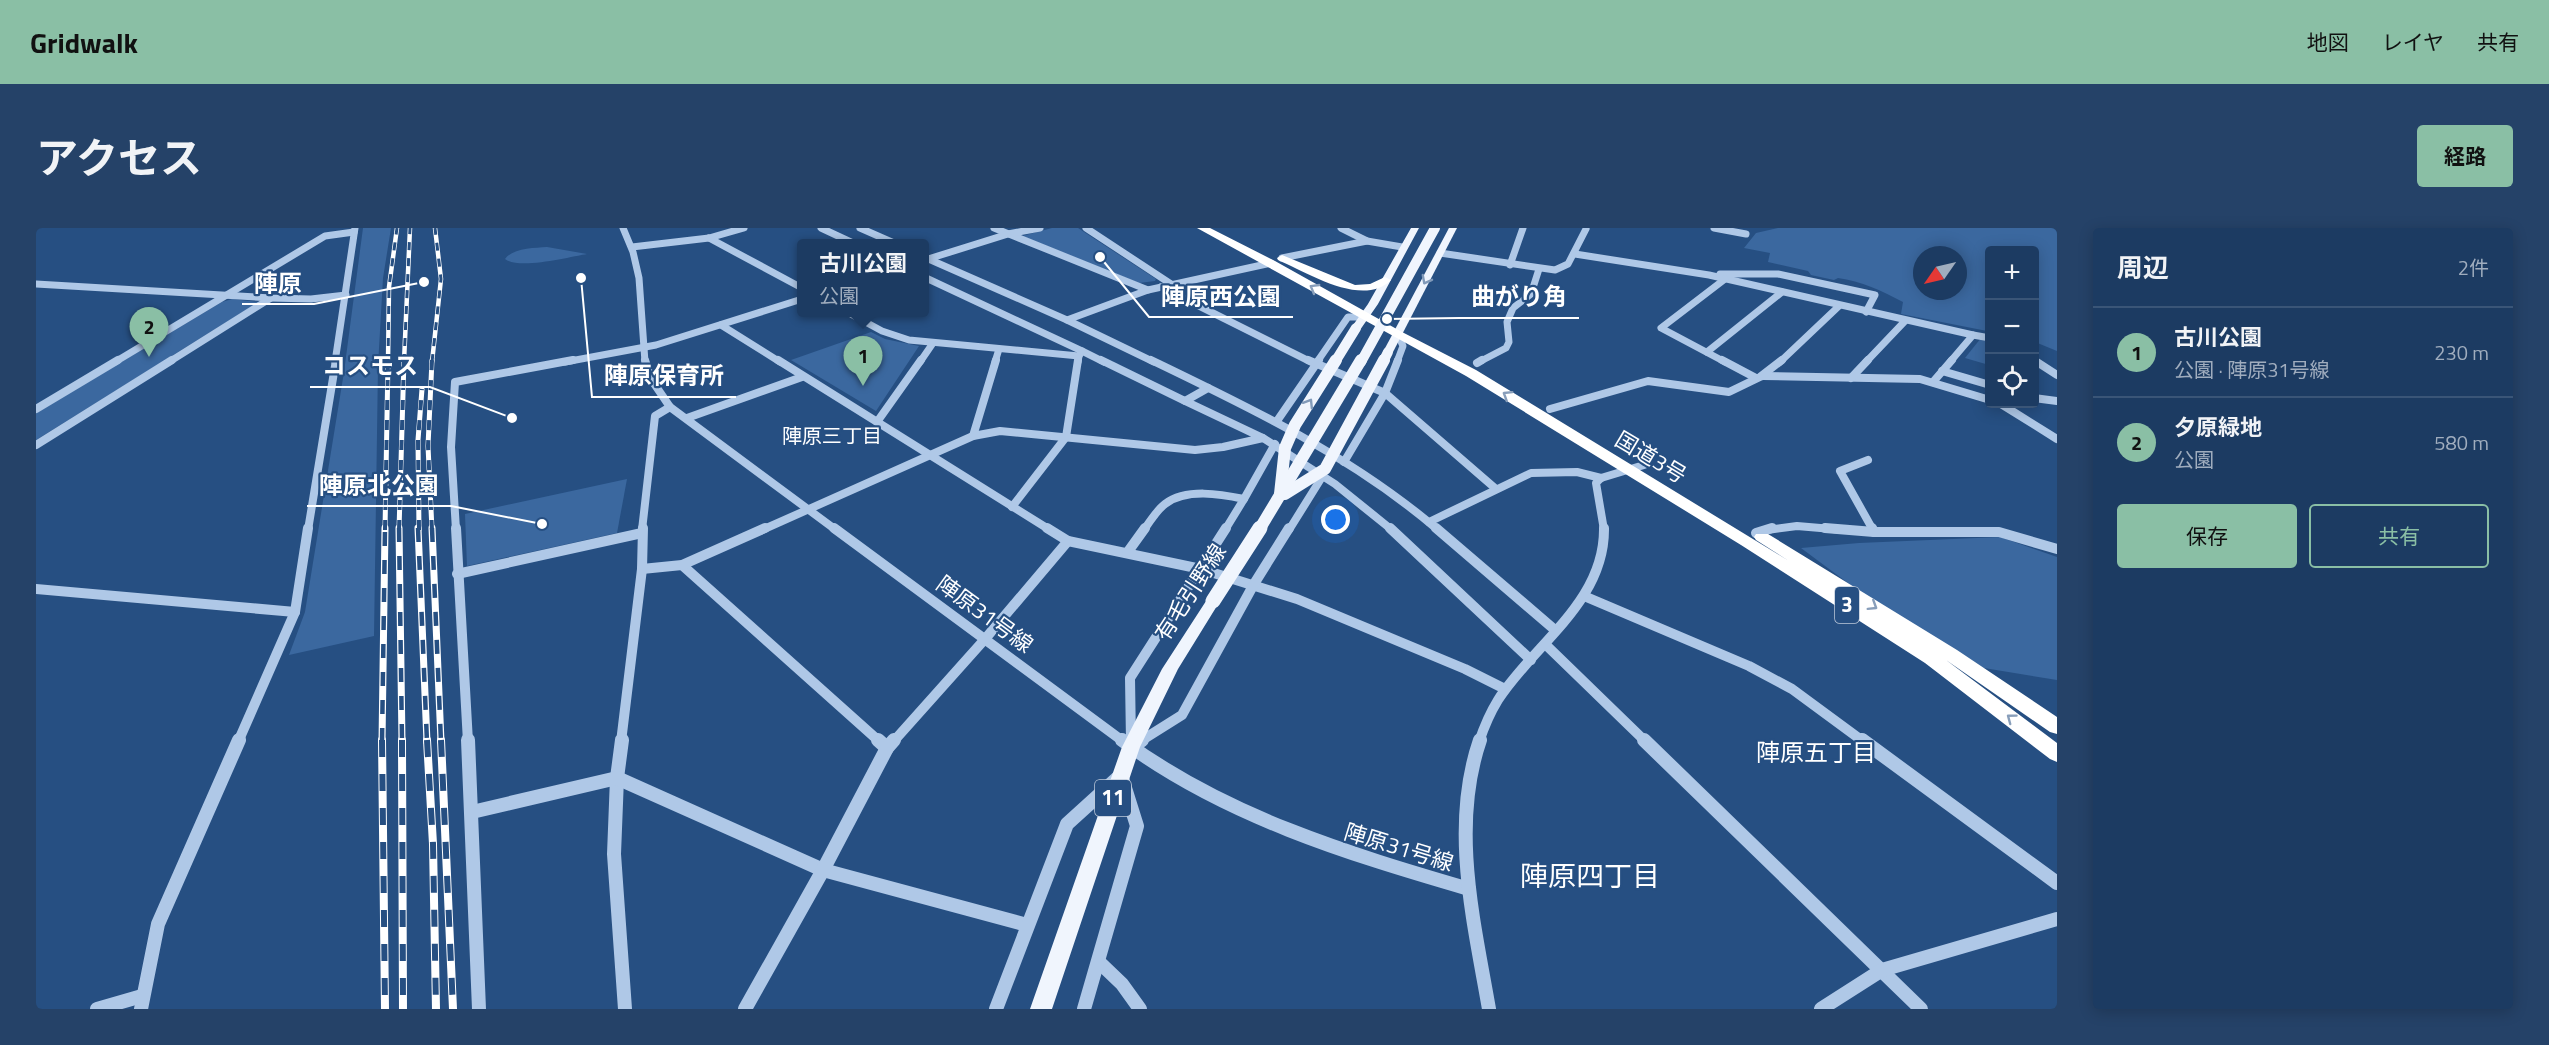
<!DOCTYPE html>
<html lang="ja">
<meta charset="utf-8">
<style>
body{margin:0;font-family:"Titillium Web","Noto Sans JP",sans-serif;background:#254268;color:#f1f3f6}
.controls{position:absolute;right:18px;top:18px;display:grid;overflow:hidden;border-radius:6px;box-shadow:0 3px 15px #0003}
.controls button{width:54px;height:54px;display:grid;place-items:center;padding:0;border:0;border-bottom:2px solid #3a5577;background:#1c3b62;color:#f1f3f6;font:30px sans-serif}
.compass{position:absolute;left:1877px;top:18px;width:54px;height:54px;border-radius:50%;background:#1c3b62;box-shadow:0 3px 15px #0003;rotate:236deg}
.you{position:absolute;left:1300px;top:292px;width:21px;height:21px;margin:-15px;border:4px solid #fff;border-radius:50%;background:#1a73e8;box-shadow:0 0 0 9px #1a73e833}
.badge{display:grid;place-items:center;width:39px;height:39px;border-radius:50%;background:#8abfa5;color:#111;font-size:20px;font-weight:700}
.pin{position:absolute;translate:-50% -50px;filter:drop-shadow(0 2px 3px #0008)}
.pin::after{content:'';position:absolute;top:32px;width:21px;height:18px;background:inherit;clip-path:polygon(0 0,100% 0,50% 100%)}
.popup{position:absolute;left:761px;top:11px;width:132px;height:78px;box-sizing:border-box;display:grid;place-content:center;border-radius:6px;background:#1c3b62;filter:drop-shadow(0 2px 4px #0005);font-size:20px;white-space:nowrap;color:#a0adbe}
.popup b{font-size:22px;color:#f1f3f6}
.popup::after{content:'';position:absolute;left:50%;top:100%;margin-left:-12px;border:12px solid transparent;border-top-color:#1c3b62}
.list{margin:0;padding:0;list-style:none}
h2{display:flex;justify-content:space-between;align-items:center;height:78px;margin:0;padding:0 24px;font-size:26px}
h2 small{font-size:20px;font-weight:400;color:#a0adbe}
.list li{display:grid;grid-template-columns:39px 1fr auto;gap:18px;align-items:center;box-sizing:border-box;height:90px;padding:0 24px;border-top:2px solid #3a5577}
.list b{display:block;font-size:22px;white-space:nowrap}
.list p{margin:0;font-size:20px;white-space:nowrap;color:#a0adbe}
.list em{font-size:20px;font-style:normal;color:#a0adbe}
.actions{display:flex;gap:12px;padding:18px 24px}
.actions a{flex:1;padding:14px 0;border:2px solid #8abfa5;border-radius:6px;text-align:center;font-size:21px;color:#8abfa5}
.actions .main{background:#8abfa5;color:#111}
.icon{flex:none;width:33px;height:33px;fill:none;stroke:currentColor;stroke-width:2;stroke-linecap:round;stroke-linejoin:round}
.map{position:relative;flex:none;width:2021px;height:781px;overflow:hidden;border-radius:6px}
header{display:flex;align-items:center;gap:36px;box-sizing:border-box;height:84px;padding:0 30px;background:#8abfa5;color:#111}
header strong{font-size:28px}
nav{display:flex;gap:33px;margin-inline-start:auto;font-size:21px}
.intro{display:flex;align-items:center;justify-content:space-between;box-sizing:border-box;height:144px;padding:0 36px}
h1{margin:0;font-size:42px}
.button{padding:15px 27px;border-radius:6px;background:#8abfa5;color:#111;font-size:21px;font-weight:700}
main{display:flex;gap:36px;padding:0 36px}
aside{flex:1;background:#1c3b62;border-radius:6px;box-shadow:0 3px 15px #0003}
.map>svg:first-child{display:block}
.green{fill:#3b689f;fill-rule:evenodd}
.lines{fill:none;stroke-linecap:round;stroke-linejoin:round}
.minor-far3{stroke:#afc8e7;stroke-width:7}
.minor-far2{stroke:#afc8e7;stroke-width:8}
.minor-far1{stroke:#afc8e7;stroke-width:10}
.minor{stroke:#afc8e7;stroke-width:14}
.major{fill:#f0f5fd;fill-rule:evenodd}
.highway{fill:#fff;fill-rule:evenodd}
.rail-far3-casing{stroke:#fff;stroke-width:4.5}
.rail-far2-casing{stroke:#fff;stroke-width:5}
.rail-far1-casing{stroke:#fff;stroke-width:7}
.rail-casing{stroke:#fff;stroke-width:8}
.rail-far3{stroke:#264f82;stroke-width:3;stroke-dasharray:8;stroke-linecap:butt}
.rail-far2{stroke:#264f82;stroke-width:4;stroke-dasharray:10;stroke-linecap:butt}
.rail-far1{stroke:#264f82;stroke-width:4.5;stroke-dasharray:14;stroke-linecap:butt}
.rail{stroke:#264f82;stroke-width:6;stroke-dasharray:17;stroke-linecap:butt}
.major-bridge-far2{stroke:#f0f5fd;stroke-width:10}
.major-bridge-far1{stroke:#f0f5fd;stroke-width:12}
.major-bridge{stroke:#f0f5fd;stroke-width:15}
.oneway{stroke:#819ab9}
.oneway2{stroke:#889eba}
.labels{text-anchor:middle;stroke-width:4.5;stroke-linejoin:round;paint-order:stroke}
.far-neighbourhood-label{font-size:20px;fill:#fff;stroke:#264f82}
.shield{fill:#264f82;stroke:#becada;stroke-width:1.5}
.shield-label{font-size:21px;font-weight:bold;fill:#fff}
.street-label{font-size:22px;fill:#fff;stroke:#264f82}
.neighbourhood-label{font-size:24px;fill:#fff;stroke:#264f82}
.near-neighbourhood-label{font-size:28px;fill:#fff;stroke:#264f82}
.leader{fill:none;stroke:#fff;stroke-width:2}
.callout-dot{fill:#fff;stroke:#264f82;stroke-width:2}
.callout-label{font-size:24px;text-anchor:middle;font-weight:bold;fill:#fff;stroke:#264f82;stroke-width:4.5;stroke-linejoin:round;paint-order:stroke}
</style>
<header>
<strong>Gridwalk</strong>
<nav><a>地図</a><a>レイヤ</a><a>共有</a></nav>
</header>
<div class="intro"><h1>アクセス</h1><a class="button">経路</a></div>
<main>
<div class="map">
<svg width="2021" height="781" viewBox="0 0 2021 781">
<rect width="100%" height="100%" fill="#264f82"/>
<g class="green">
<polygon points="327,0 355,0 347,50 342,138 338,408 253,427 269,384 308,144"/>
<polygon points="1016,0 1042,0 1120,51 1119,53 1103,55 986,8"/>
<path d="M1742 0H2021V123L1999 114 1998 22H1954L1953 103H1951L1865 86 1867 74C1846 63 1825 53 1802 50L1798 52 1775 47 1772 43 1732 34 1734 25 1708 20 1720 5ZM1886 27H1922V63H1886Z"/>
<path d="M511 19 551 26C533 29 483 42 469 31 477 20 498 20 511 19Z"/>
<polygon points="196,71 223,74 0,212 0,185 186,74"/>
<polygon points="835,104 849,111 883,118 840,183 755,132"/>
<polygon points="1945,110 1953,111 1953,137 1929,130"/>
<polygon points="591,251 581,305 431,338 429,286"/>
<polygon points="1964,309 2021,329 2021,452 1942,439 1824,364 1765,320 1823,315"/>
</g>
<g class="lines">
<g class="minor-far3">
<polyline points="587,0 597,24 603,50 609,134"/>
<polyline points="785,0 817,15"/>
<polyline points="824,0 858,15"/>
<polyline points="958,0 1112,62"/>
<polyline points="1050,0 1135,56"/>
<polyline points="1305,0 1331,13 1366,19"/>
<polyline points="1678,0 1710,6"/>
<polyline points="673,10 766,60"/>
<polyline points="596,19 673,10 708,0"/>
<polyline points="1404,25 1519,42 1532,36 1550,1"/>
<polyline points="1539,26 1673,47 1937,107 1914,134"/>
<polyline points="888,29 1031,92 1118,134"/>
<polyline points="1246,30 1331,13"/>
<polyline points="892,31 972,6 1004,0"/>
<polyline points="1474,37 1487,0"/>
<polyline points="1684,46 1742,46 1839,67 1830,84"/>
<polyline points="888,49 1046,123"/>
<polyline points="1689,51 1625,100 1689,134"/>
<polyline points="0,56 235,70 275,71 310,67"/>
<polyline points="1125,59 1275,134"/>
<polyline points="811,84 846,103 873,112 1043,128 1046,123 1068,134"/>
<polyline points="1031,92 1112,62 1235,35"/>
<polyline points="685,97 744,134"/>
<polyline points="1937,107 1954,110"/>
<polyline points="1671,124 1746,64"/>
<polyline points="1998,132 2001,134"/>
<polyline points="79,134 289,8 318,4"/>
<polyline points="133,134 235,70"/>
<polyline points="299,134 319,0"/>
<polyline points="529,134 620,117 766,71"/>
<polyline points="884,134 897,115"/>
<polyline points="959,134 963,121"/>
<polyline points="1042,134 1043,128"/>
<polyline points="1281,134 1312,89 1329,89"/>
<polyline points="1361,134 1367,118 1362,107"/>
<polyline points="1443,134 1470,120 1473,114 1471,94 1477,80 1495,66 1503,41"/>
<polyline points="1744,134 1803,78"/>
<polyline points="1830,134 1869,93"/>
</g>
<g class="minor-far2">
<polyline points="609,132 615,151 634,179 800,302"/>
<polyline points="742,132 1014,302"/>
<polyline points="1065,132 1149,173 1172,160"/>
<path d="M1115 132C1215 180 1317 229 1402 302"/>
<polyline points="1272,132 1349,165 1460,261"/>
<polyline points="1686,132 1720,150"/>
<polyline points="1998,132 2021,147"/>
<polyline points="1441,135 1446,132"/>
<polyline points="1906,143 1954,157"/>
<polyline points="1727,148 1884,151 1954,172"/>
<polyline points="1815,150 1832,132"/>
<polyline points="1897,154 1916,132"/>
<polyline points="1998,170 2021,173"/>
<polyline points="1965,176 2021,211"/>
<polyline points="0,181 82,132"/>
<polyline points="1514,181 1612,153 1693,164 1724,149 1746,132"/>
<polyline points="651,190 766,149"/>
<polyline points="1241,193 1283,132"/>
<polyline points="841,194 885,132"/>
<polyline points="937,208 960,132"/>
<polyline points="1227,210 1299,256 1356,302"/>
<polyline points="0,217 136,132"/>
<polyline points="1832,232 1804,243 1837,302"/>
<polyline points="1308,234 1349,165 1362,132"/>
<polyline points="1208,271 1239,216"/>
<polyline points="976,279 1030,209 1042,132"/>
<polyline points="1393,294 1495,245 1541,244 1565,250"/>
<polyline points="272,302 300,132"/>
<polyline points="420,302 415,219 419,154 537,132"/>
<polyline points="606,302 619,188 634,179"/>
<polyline points="726,302 937,208 964,203 1159,222 1187,219 1227,210 1149,173"/>
<path d="M1108 302C1114 293 1121 282 1129 276 1150 260 1185 266 1208 271L1189 302"/>
<polyline points="1253,302 1286,249"/>
<polyline points="1568,302 1560,255 1565,250 1608,237"/>
<polyline points="1731,302 1761,298 1808,302"/>
</g>
<g class="minor-far1">
<polyline points="420,300 432,514"/>
<polyline points="798,300 1088,514"/>
<polyline points="1011,300 1032,313 1165,341 1261,371 1429,441 1469,461"/>
<polyline points="1354,300 1495,432"/>
<polyline points="1400,300 1519,402"/>
<polyline points="1789,300 1838,304 1963,304 2021,321"/>
<polyline points="1836,300 1838,304"/>
<polyline points="1720,305 1736,300"/>
<polyline points="1091,325 1109,300"/>
<polyline points="646,337 844,514"/>
<polyline points="606,341 646,337 729,300"/>
<polyline points="421,346 606,305"/>
<polyline points="0,361 259,384"/>
<polyline points="1548,368 1713,438 1756,461 1828,514"/>
<polyline points="1509,416 1610,514"/>
<polyline points="202,514 259,384 272,300"/>
<polyline points="585,514 606,341 607,300"/>
<polyline points="857,514 949,411 1032,313"/>
<polyline points="1095,514 1094,450 1190,300"/>
<polyline points="1103,514 1146,487 1218,356 1253,300"/>
<path d="M1443 514C1448 499 1454 485 1462 472 1498 416 1569 374 1568 300"/>
</g>
<g class="minor">
<polyline points="432,512 443,781"/>
<polyline points="586,512 581,550 578,626 589,781"/>
<polyline points="842,512 851,520"/>
<path d="M1086 512C1188 588 1313 626 1433 661"/>
<polyline points="1095,512 1095,519 1106,512"/>
<path d="M1444 512C1414 599 1438 694 1453 781"/>
<polyline points="1608,512 1885,781"/>
<polyline points="1826,512 2021,655"/>
<polyline points="436,584 581,550 787,642 991,697"/>
<polyline points="1063,734 1086,756 1104,781"/>
<polyline points="61,781 106,768"/>
<polyline points="105,781 122,696 203,512"/>
<polyline points="709,781 787,642 851,520 858,512"/>
<polyline points="960,781 1031,596 1085,547 1101,598 1048,781"/>
<polyline points="1785,781 1846,742 2021,691"/>
</g>
<g class="major">
<polygon points="1375,0 1383,0 1342,76 1324,102 1316,102 1315,100 1332,76"/>
<polygon points="1413,0 1421,0 1357,124 1348,126 1347,124"/>
<polygon points="1177,368 1184,373 1142,441 1104,519 1016,781 994,781 1086,519 1126,441 1172,370"/>
</g>
<g class="highway">
<polygon points="1161,0 1174,0 1239,33 1366,104 1440,142 1753,333 1720,312 1718,309 1720,306 1732,306 1921,422 2021,489 2021,506 2014,504 1910,432 2021,515 2021,534 2014,531 1889,435 1705,317 1430,148"/>
<path d="M1246 27 1319 57 1334 56 1349 49 1355 52C1327 80 1272 45 1242 32L1241 30Z"/>
</g>
<g class="rail-far3-casing">
<g id="rail-far3">
<polyline points="352,134 353,59 361,0"/>
<polyline points="368,134 374,0"/>
<polyline points="396,134 405,51 399,0"/>
</g>
</g>
<g class="rail-far2-casing">
<g id="rail-far2">
<polyline points="349,302 352,132"/>
<polyline points="363,302 368,132"/>
<polyline points="383,302 382,212 386,161"/>
<polyline points="396,302 392,218 396,132"/>
</g>
</g>
<g class="rail-far1-casing">
<g id="rail-far1">
<polyline points="363,300 366,514"/>
<polyline points="382,300 391,514"/>
<polyline points="396,300 405,514"/>
<polyline points="346,514 349,300"/>
</g>
</g>
<g class="rail-casing">
<g id="rail">
<polyline points="346,512 349,781"/>
<polyline points="366,512 367,781"/>
<polyline points="391,512 397,616 400,781"/>
<polyline points="405,512 417,781"/>
</g>
</g>
<use href="#rail-far3" class="rail-far3"/>
<use href="#rail-far2" class="rail-far2"/>
<use href="#rail-far1" class="rail-far1"/>
<use href="#rail" class="rail"/>
<g class="major-bridge-far2">
<polyline points="1299,134 1320,100"/>
<polyline points="1325,134 1399,0"/>
<polyline points="1347,134 1352,124"/>
</g>
<g class="major-bridge-far1">
<polyline points="1244,266 1249,220 1259,197 1300,132"/>
<polyline points="1249,266 1289,241 1348,132"/>
<polyline points="1223,302 1325,132"/>
</g>
<polyline class="major-bridge" points="1177,373 1224,300"/>
</g>
<defs><path id="oneway-chevron" d="M-2-3.5L2.5 0L-2 3.5" fill="none" stroke-width="1.6" stroke-linecap="round" stroke-linejoin="round" transform="scale(1.5)"/></defs>
<g class="oneway">
<use href="#oneway-chevron" transform="translate(1390 52) rotate(118)"/>
<use href="#oneway-chevron" transform="translate(1273 175) rotate(-58)"/>
</g>
<g class="oneway2">
<use href="#oneway-chevron" transform="translate(1278 60) rotate(-150)"/>
<use href="#oneway-chevron" transform="translate(1471 167) rotate(-148)"/>
<use href="#oneway-chevron" transform="translate(1837 378) rotate(32)"/>
<use href="#oneway-chevron" transform="translate(1975 490) rotate(-143)"/>
</g>
<g class="labels">
<g class="far-neighbourhood-label">
<text x="796" y="215">陣原三丁目</text>
</g>
<g class="shield">
<rect x="1799" y="359" width="24" height="36" rx="4.5"/>
<rect x="1059" y="552" width="36" height="36" rx="4.5"/>
</g>
<g class="shield-label">
<text x="1811" y="384">3</text>
<text x="1077" y="577">11</text>
</g>
<g class="street-label">
<text transform="translate(1615 229) rotate(31)" y="8">国道3号</text>
<text transform="translate(1154 364) rotate(-57)" y="8">有毛引野線</text>
<text transform="translate(949 386) rotate(36)" y="8">陣原31号線</text>
<text transform="translate(1363 619) rotate(17)" y="8">陣原31号線</text>
</g>
<g class="neighbourhood-label">
<text x="1780" y="533">陣原五丁目</text>
</g>
<g class="near-neighbourhood-label">
<text x="1554" y="658">陣原四丁目</text>
</g>
</g>
<path class="leader" d="M388 54L278 76H206M1064 29L1113 89H1257M1351 91L1423 90H1543M476 190L394 159H274M545 50L556 169H700M506 296L415 278H271"/>
<g class="callout-dot">
<circle cx="388" cy="54" r="6"/>
<circle cx="1064" cy="29" r="6"/>
<circle cx="1351" cy="91" r="6"/>
<circle cx="476" cy="190" r="6"/>
<circle cx="545" cy="50" r="6"/>
<circle cx="506" cy="296" r="6"/>
</g>
<g class="callout-label">
<text x="242" y="64">陣原</text>
<text x="1185" y="77">陣原西公園</text>
<text x="1483" y="77">曲がり角</text>
<text x="334" y="146">コスモス</text>
<text x="628" y="156">陣原保育所</text>
<text x="343" y="266">陣原北公園</text>
</g>
</svg>
<div class="controls">
<button>+</button>
<button>−</button>
<button><svg class="icon" aria-label="locate" viewBox="0 0 24 24"><circle cx="12" cy="12" r="6"/><path d="M12 2v4M12 18v4M2 12h4M18 12h4"/></svg></button>
</div>
<svg class="compass" viewBox="-18 -18 36 36"><path d="M0-13l5 13h-10z" fill="#e53935"/><path d="M0 13l5-13h-10z" fill="#a0adbe"/></svg>
<div class="you"></div>
<div class="pin badge" style="left:827px;top:158px">1</div>
<div class="popup"><b>古川公園</b>公園</div>
<div class="pin badge" style="left:113px;top:129px">2</div>
</div>
<aside>
<h2>周辺<small>2件</small></h2>
<ul class="list">
<li><span class="badge">1</span><div><b>古川公園</b><p>公園 · 陣原31号線</p></div><em>230 m</em></li>
<li><span class="badge">2</span><div><b>夕原緑地</b><p>公園</p></div><em>580 m</em></li>
</ul>
<div class="actions"><a class="main">保存</a><a>共有</a></div>
</aside>
</main>
